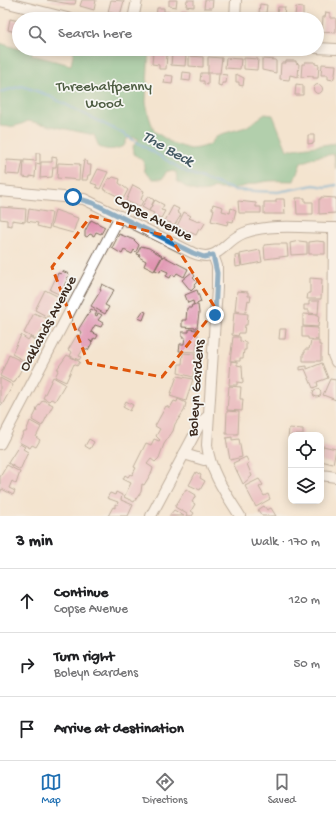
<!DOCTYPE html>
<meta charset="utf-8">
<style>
body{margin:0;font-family:"Gochi Hand",sans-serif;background:#f2f2f2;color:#202124}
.controls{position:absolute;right:12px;bottom:12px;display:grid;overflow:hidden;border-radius:8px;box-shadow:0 2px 10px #0003}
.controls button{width:36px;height:36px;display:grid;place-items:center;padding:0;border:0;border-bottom:1px solid #e0e0e0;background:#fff;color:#202124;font:20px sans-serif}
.stop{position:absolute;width:12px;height:12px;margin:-9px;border:3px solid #1f6fb2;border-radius:50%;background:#fff}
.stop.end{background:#1f6fb2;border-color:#fff;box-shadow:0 1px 4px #0008}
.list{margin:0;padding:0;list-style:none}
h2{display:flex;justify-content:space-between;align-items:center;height:52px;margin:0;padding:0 16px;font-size:17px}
h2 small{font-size:13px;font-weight:400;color:#757577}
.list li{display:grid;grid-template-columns:26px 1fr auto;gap:12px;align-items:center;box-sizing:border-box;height:64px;padding:0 16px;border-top:1px solid #e0e0e0}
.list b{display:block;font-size:15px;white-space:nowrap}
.list p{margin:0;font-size:13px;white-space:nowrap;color:#757577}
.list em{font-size:13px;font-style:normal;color:#757577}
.icon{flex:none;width:22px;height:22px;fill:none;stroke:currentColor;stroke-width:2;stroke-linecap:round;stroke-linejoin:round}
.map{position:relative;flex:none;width:336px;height:516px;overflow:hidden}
.search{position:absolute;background:#fff;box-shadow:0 2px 10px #0003;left:12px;right:12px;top:12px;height:44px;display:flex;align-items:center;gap:10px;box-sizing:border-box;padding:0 14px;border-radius:22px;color:#757577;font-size:15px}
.sheet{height:244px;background:#fff}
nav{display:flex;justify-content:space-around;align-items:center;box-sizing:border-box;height:56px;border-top:1px solid #e0e0e0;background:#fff;font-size:11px;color:#757577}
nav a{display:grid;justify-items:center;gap:2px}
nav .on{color:#1f6fb2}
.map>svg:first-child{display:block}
.forest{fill:#63b581;stroke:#4f7050}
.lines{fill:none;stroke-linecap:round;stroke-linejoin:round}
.stream{stroke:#55a2ce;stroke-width:2.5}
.building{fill:#e090ae}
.minor-casing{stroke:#7c6b5c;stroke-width:12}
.minor{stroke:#fff;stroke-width:10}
.route{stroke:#1f6fb2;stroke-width:5}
.marked{fill:none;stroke:#df570d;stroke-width:3;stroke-dasharray:8 5;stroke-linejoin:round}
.labels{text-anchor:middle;stroke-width:3.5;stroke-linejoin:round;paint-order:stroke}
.park-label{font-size:15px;fill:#4e5d43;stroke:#f6f6f2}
.street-label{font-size:15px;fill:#3b2a1e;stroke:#f6f6f2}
.water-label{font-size:16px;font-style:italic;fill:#455a64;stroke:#f6f6f2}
</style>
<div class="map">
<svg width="336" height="516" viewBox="0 0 336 516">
<rect width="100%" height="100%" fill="#f6f6f2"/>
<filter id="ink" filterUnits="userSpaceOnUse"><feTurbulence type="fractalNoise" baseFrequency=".025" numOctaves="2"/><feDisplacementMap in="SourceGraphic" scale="8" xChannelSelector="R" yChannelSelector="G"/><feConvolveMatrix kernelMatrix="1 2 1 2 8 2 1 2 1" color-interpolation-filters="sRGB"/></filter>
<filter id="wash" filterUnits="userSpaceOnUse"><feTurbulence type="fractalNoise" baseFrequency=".012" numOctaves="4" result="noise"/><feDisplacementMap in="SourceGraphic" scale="16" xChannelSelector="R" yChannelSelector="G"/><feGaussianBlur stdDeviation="0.9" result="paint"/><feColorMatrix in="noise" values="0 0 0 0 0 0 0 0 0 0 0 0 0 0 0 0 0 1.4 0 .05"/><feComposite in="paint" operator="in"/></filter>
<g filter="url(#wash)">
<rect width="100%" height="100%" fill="#f4e4cf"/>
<path class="forest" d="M0 43 19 49H33L32 55 71 65 74 49H149L146 102 149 116 154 131 172 143 190 149 199 148 209 145 218 135 246 127 265 114 273 115 287 150 336 143V169L334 154 316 157 301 163 294 181C283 181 272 180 262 182 246 185 230 192 215 188 202 196 188 190 177 181L176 172 167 171 162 179H153L145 172 143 161 134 154 133 146 139 139 133 137 127 139 124 146C114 150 109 151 99 147L94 135 28 121C18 126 11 128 0 126Z"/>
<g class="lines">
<polyline class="stream" points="0,92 22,86 45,94 122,133 186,172 234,190 278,192 314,185 326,187 336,185"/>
</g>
<g id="blocks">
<g class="building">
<polygon points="47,0 76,0 75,4 70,4"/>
<polygon points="82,0 96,0 94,10 80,6"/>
<polygon points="111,0 124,1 120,15 108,12"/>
<polygon points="169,0 177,0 176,7 169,6"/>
<polygon points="187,0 194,0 194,7 186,6"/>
<polygon points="205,0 213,0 212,8 204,8"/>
<polygon points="260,4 267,5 266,13 259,13"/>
<polygon points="278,7 285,7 284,15 277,15"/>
<polygon points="296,7 303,8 303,16 295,16"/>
<polygon points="157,8 164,8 164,12 170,12 170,19 156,19"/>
<polygon points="181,10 188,10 188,19 174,19 174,13 181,13"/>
<polygon points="326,12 330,13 330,18 336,18 336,33 322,32 323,17 325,17"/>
<polygon points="192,14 206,15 205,19 191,19"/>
<polygon points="209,14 223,15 223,19 209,19"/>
<polygon points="265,15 277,16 277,19 265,19"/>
<polygon points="10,19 19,21 19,33 8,30"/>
<polygon points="153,53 167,54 166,69 159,69 159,65 152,64"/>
<polygon points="172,54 186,55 185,66 171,65"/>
<polygon points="189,56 203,57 203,67 189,66"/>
<polygon points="208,57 222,58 220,73 208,73"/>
<polygon points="226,58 241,59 240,69 225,68"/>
<polygon points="244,58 258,59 257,70 244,69"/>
<polygon points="262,59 276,60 276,73 262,70"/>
<polygon points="286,61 296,61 296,63 299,64 298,77 290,75 289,80 280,79 281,63 286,63"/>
<polygon points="305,62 315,62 315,64 319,65 318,78 313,78 313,76 301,77 302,64 305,64"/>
<polygon points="322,64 336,65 335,75 333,80 328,79 328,75 321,75"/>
<polygon points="183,72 191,73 190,81 182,80"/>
<polygon points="201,73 208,73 208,85 204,84 204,81 200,81"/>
<polygon points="219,74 227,75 226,83 222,83 222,86 218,85"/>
<polygon points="236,74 244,78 243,86 239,85 239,82 236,82"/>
<polygon points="165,75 173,76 172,84 164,83"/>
<polygon points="296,84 303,85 303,95 295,95"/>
<circle cx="318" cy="89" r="4.5"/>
<polygon points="308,135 314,135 314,143 308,144"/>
<polygon points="36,153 40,153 40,164 36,163 35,177 30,176 30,178 23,177 24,160 36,161"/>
<polygon points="52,157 57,158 56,167 53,167 52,177 40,178 41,162 52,162"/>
<polygon points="7,160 23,161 20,175 6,174"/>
<polygon points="84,160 86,161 88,165 91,165 90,175 88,175 87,180 81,180"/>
<polygon points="58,163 80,164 79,180 57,178"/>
<polygon points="98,169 108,172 100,189 96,187 97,185 91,183"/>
<polygon points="113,177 120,179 119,183 128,190 123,199 103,189 109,178 111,179"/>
<polygon points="133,185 144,191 141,200 143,201 140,207 126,201"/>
<polygon points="148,196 154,200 149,211 142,207"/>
<polygon points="321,197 336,198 336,213 319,214 319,199 321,199"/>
<polygon points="296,198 305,198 305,202 313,202 313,214 297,214"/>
<polygon points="276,199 284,199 285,214 264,214 264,202 276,202"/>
<polygon points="155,200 164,205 161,210 165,211 161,218 153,215 154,213 149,211"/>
<polygon points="238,201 256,203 256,207 261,207 261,213 239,213"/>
<polygon points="213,204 223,207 222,211 230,213 231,208 236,210 233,222 228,221 227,225 211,221 214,209 212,209"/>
<polygon points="173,206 179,209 177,212 181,215 174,226 170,224 171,223 165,221"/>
<polygon points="0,207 26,209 25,222 12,220 12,226 7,225 7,220 0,219"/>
<polygon points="29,209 52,213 49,229 37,226 38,223 27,221"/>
<polygon points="55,210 78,218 73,233 51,227"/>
<polygon points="184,212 191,216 189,218 194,220 198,222 199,220 205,223 201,230 199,229 196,235 177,226"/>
<polygon points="91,220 105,227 101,234 96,232 94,236 90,234 87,237 85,236 85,231"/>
<polygon points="119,234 134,240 139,245 136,252 134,250 132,254 124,250 122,254 112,248"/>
<polygon points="299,241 307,242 307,254 291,255 290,243"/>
<polygon points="317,241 325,242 325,254 309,254 309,242"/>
<polygon points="275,244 287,244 288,256 265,259 264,245"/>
<polygon points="141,246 149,248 162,256 154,271 144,266 146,261 139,257 140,255 137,254"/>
<polygon points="260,250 262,262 242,266 240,254"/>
<polygon points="239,255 241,266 236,267 235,256"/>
<polygon points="163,256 188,269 184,277 177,273 175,276 172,274 170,278 166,276 168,272 161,269 160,272 155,270"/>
<polygon points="62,271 69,274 61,295 50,290 58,273 61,274"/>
<polygon points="192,272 195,276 193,278 197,282 194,285 195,287 191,291 182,280"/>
<polygon points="310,278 322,279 321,299 307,299 308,293 310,293"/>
<polygon points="102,284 114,290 105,305 109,307 105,314 91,306 101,290 100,289"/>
<polygon points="45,290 59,297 48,317 35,310"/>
<polygon points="197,290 201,302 194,305 193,301 188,303 185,295"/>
<polygon points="237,291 248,292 248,296 251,296 250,301 248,300 246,312 235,311"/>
<polygon points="309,301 319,301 318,314 309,313 309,310 304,310 304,305 309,305"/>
<polygon points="192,305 198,305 199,313 197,328 182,327 182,320 186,320 187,308 191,308"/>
<polygon points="91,309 97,312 95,315 97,316 98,313 102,315 98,320 103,323 101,327 95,325 91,332 98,335 96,339 94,338 92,342 89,340 92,343 88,350 84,348 79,356 81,357 79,360 70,356 72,352 68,350 77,335 80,336 82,332 78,330"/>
<polygon points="143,311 146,312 143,320 138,318"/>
<polygon points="234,312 248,314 247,325 245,325 244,333 239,333 238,336 232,335"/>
<polygon points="34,313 48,319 37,340 24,333"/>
<polygon points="303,314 319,315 318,327 303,326"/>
<polygon points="302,327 318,328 318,340 308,339 308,337 302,337"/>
<polygon points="189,329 197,330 198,337 196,352 179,351 180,344 184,344 185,337 182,337 182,332 189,332"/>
<polygon points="280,329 286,329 285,339 279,339"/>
<polygon points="21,335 28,340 30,337 36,341 25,361 12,354"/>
<polygon points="233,337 240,337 240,341 246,342 246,350 244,350 243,358 240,358 240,361 230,361"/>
<polygon points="311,341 319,341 319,345 321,345 321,361 303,361 303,353 305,353 305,349 309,349"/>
<polygon points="183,353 195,354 193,377 178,373 179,364 182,364"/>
<polygon points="9,355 25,363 14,383 0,376"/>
<polygon points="67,355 80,362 77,366 74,364 66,382 55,377 59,369 57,369"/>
<polygon points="231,361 237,362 237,365 242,366 243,383 237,382 237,385 229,385"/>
<polygon points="322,363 328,378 317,382 318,386 313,388 305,369 300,370 300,367 307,366 307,369"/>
<polygon points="177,376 193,379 186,401 170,396"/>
<polygon points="53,377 65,384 55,401 51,399 49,401 43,398"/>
<polygon points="0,378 13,385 2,405 0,404"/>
<polygon points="330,379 336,380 336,400 323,395"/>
<polygon points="229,386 241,387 240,399 243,399 242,411 227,410"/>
<circle cx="317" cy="393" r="4"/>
<polygon points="178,399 186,403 184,411 175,424 173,431 164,444 159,458 155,462 151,459 147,464 153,468 152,472 144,485 142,484 141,492 134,502 124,497 131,483 123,479 125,475 128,477 130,474 132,475 136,468 134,467 146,443 151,445 154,439 159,441 160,440 156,436 160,429 155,426 166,406 170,408 174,401 177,402"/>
<polygon points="43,400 53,405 42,426 32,420 37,410 36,409"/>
<polygon points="126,401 133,405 130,411 123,407"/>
<polygon points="227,411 239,412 238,434 226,434"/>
<polygon points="30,421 41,427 36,437 40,440 36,447 32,445 30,448 19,442 24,432 26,432"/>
<polygon points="289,428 303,429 303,435 291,435 291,440 288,440"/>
<polygon points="232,437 232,440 239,439 242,457 230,460 226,438"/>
<polygon points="89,439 94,442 90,449 85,446"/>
<polygon points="20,444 25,447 23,449 28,452 20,470 8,463"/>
<polygon points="323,446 336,449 333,464 321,461"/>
<polygon points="246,457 249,463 247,464 252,476 243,484 233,463"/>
<polygon points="7,465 20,472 16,484 12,481 9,488 15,491 13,495 2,489 0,493 0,477"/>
<polygon points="196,472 201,475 200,478 205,481 200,490 189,485"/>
<polygon points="259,479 263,485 259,487 264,496 268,494 270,499 256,507 245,486"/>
<polygon points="186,489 196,495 192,502 195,504 191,511 194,513 192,516 186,516 187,514 175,507"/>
<polygon points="116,492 122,495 121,500 133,505 128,516 108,516 113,507 115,508 115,504 117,505 118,502 107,498 110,493 115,495"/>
<polygon points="264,506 267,510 271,508 276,516 262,516 258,510"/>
<polygon points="174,510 184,516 169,516"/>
</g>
</g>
</g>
<g filter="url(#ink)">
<use href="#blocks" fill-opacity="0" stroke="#7c6b5c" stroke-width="1"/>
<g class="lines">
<g class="minor-casing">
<g id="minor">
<polyline points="0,1 71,19"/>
<polyline points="133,19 137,0"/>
<polyline points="235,19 236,0"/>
<polyline points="317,48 336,49"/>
<path d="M0 191 84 199 193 253C219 264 223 241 244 233 269 223 308 228 336 228"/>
<polyline points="334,228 333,355 336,362"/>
<path d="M213 255 217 266V288L207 445C210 472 226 494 240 516"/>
<polyline points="0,444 120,216"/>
<polyline points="184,454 204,460 209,459"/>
<polyline points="321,475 336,477"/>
<polyline points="151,516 201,422 208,416"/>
</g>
</g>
<use href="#minor" class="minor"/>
</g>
</g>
<g class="lines" filter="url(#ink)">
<polyline class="route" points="73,197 93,203 193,253 204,257 213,255 217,273 215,315"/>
</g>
<path d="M0 0H336V516H0ZM91 216 170 237 216 309 162 377 88 363 52 267Z" fill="#f4e4cf" fill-opacity=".55" fill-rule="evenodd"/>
<path class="marked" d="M91 216 170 237 216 309 162 377 88 363 52 267Z"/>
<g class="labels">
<g class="park-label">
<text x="104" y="90">Threehalfpenny<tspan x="104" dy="17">Wood</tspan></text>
</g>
<g class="street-label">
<text transform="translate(154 217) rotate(27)" y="5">Copse Avenue</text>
<text transform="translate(47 323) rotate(-62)" y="5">Oaklands Avenue</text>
<text transform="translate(195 388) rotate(-86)" y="5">Boleyn Gardens</text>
</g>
<g class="water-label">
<text transform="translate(169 147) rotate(30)" y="6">The Beck</text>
</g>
</g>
</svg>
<div class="controls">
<button><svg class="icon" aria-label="locate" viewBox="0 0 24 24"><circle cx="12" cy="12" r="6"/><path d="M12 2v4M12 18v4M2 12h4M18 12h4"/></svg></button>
<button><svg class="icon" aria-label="layers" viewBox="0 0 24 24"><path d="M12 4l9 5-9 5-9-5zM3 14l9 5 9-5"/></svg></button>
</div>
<div class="stop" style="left:73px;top:197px"></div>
<div class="stop end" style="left:215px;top:315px"></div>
<div class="search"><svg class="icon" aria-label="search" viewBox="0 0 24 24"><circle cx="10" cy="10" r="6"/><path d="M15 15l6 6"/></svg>Search here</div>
</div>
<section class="sheet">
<h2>3 min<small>Walk · 170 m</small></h2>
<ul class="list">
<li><svg class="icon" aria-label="ahead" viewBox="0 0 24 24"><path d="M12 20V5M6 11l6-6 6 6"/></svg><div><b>Continue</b><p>Copse Avenue</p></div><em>120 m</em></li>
<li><svg class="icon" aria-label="right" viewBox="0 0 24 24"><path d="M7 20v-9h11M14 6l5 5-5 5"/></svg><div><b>Turn right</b><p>Boleyn Gardens</p></div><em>50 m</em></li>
<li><svg class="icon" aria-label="arrive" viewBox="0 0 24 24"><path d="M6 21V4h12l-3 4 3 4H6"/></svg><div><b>Arrive at destination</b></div></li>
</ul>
</section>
<nav>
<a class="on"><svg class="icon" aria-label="map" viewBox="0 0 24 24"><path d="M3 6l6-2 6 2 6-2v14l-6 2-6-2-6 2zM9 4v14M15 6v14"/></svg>Map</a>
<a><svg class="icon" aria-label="directions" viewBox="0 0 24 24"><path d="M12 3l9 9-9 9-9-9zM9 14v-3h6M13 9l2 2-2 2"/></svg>Directions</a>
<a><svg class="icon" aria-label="saved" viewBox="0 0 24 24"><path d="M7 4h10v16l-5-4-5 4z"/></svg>Saved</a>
</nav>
